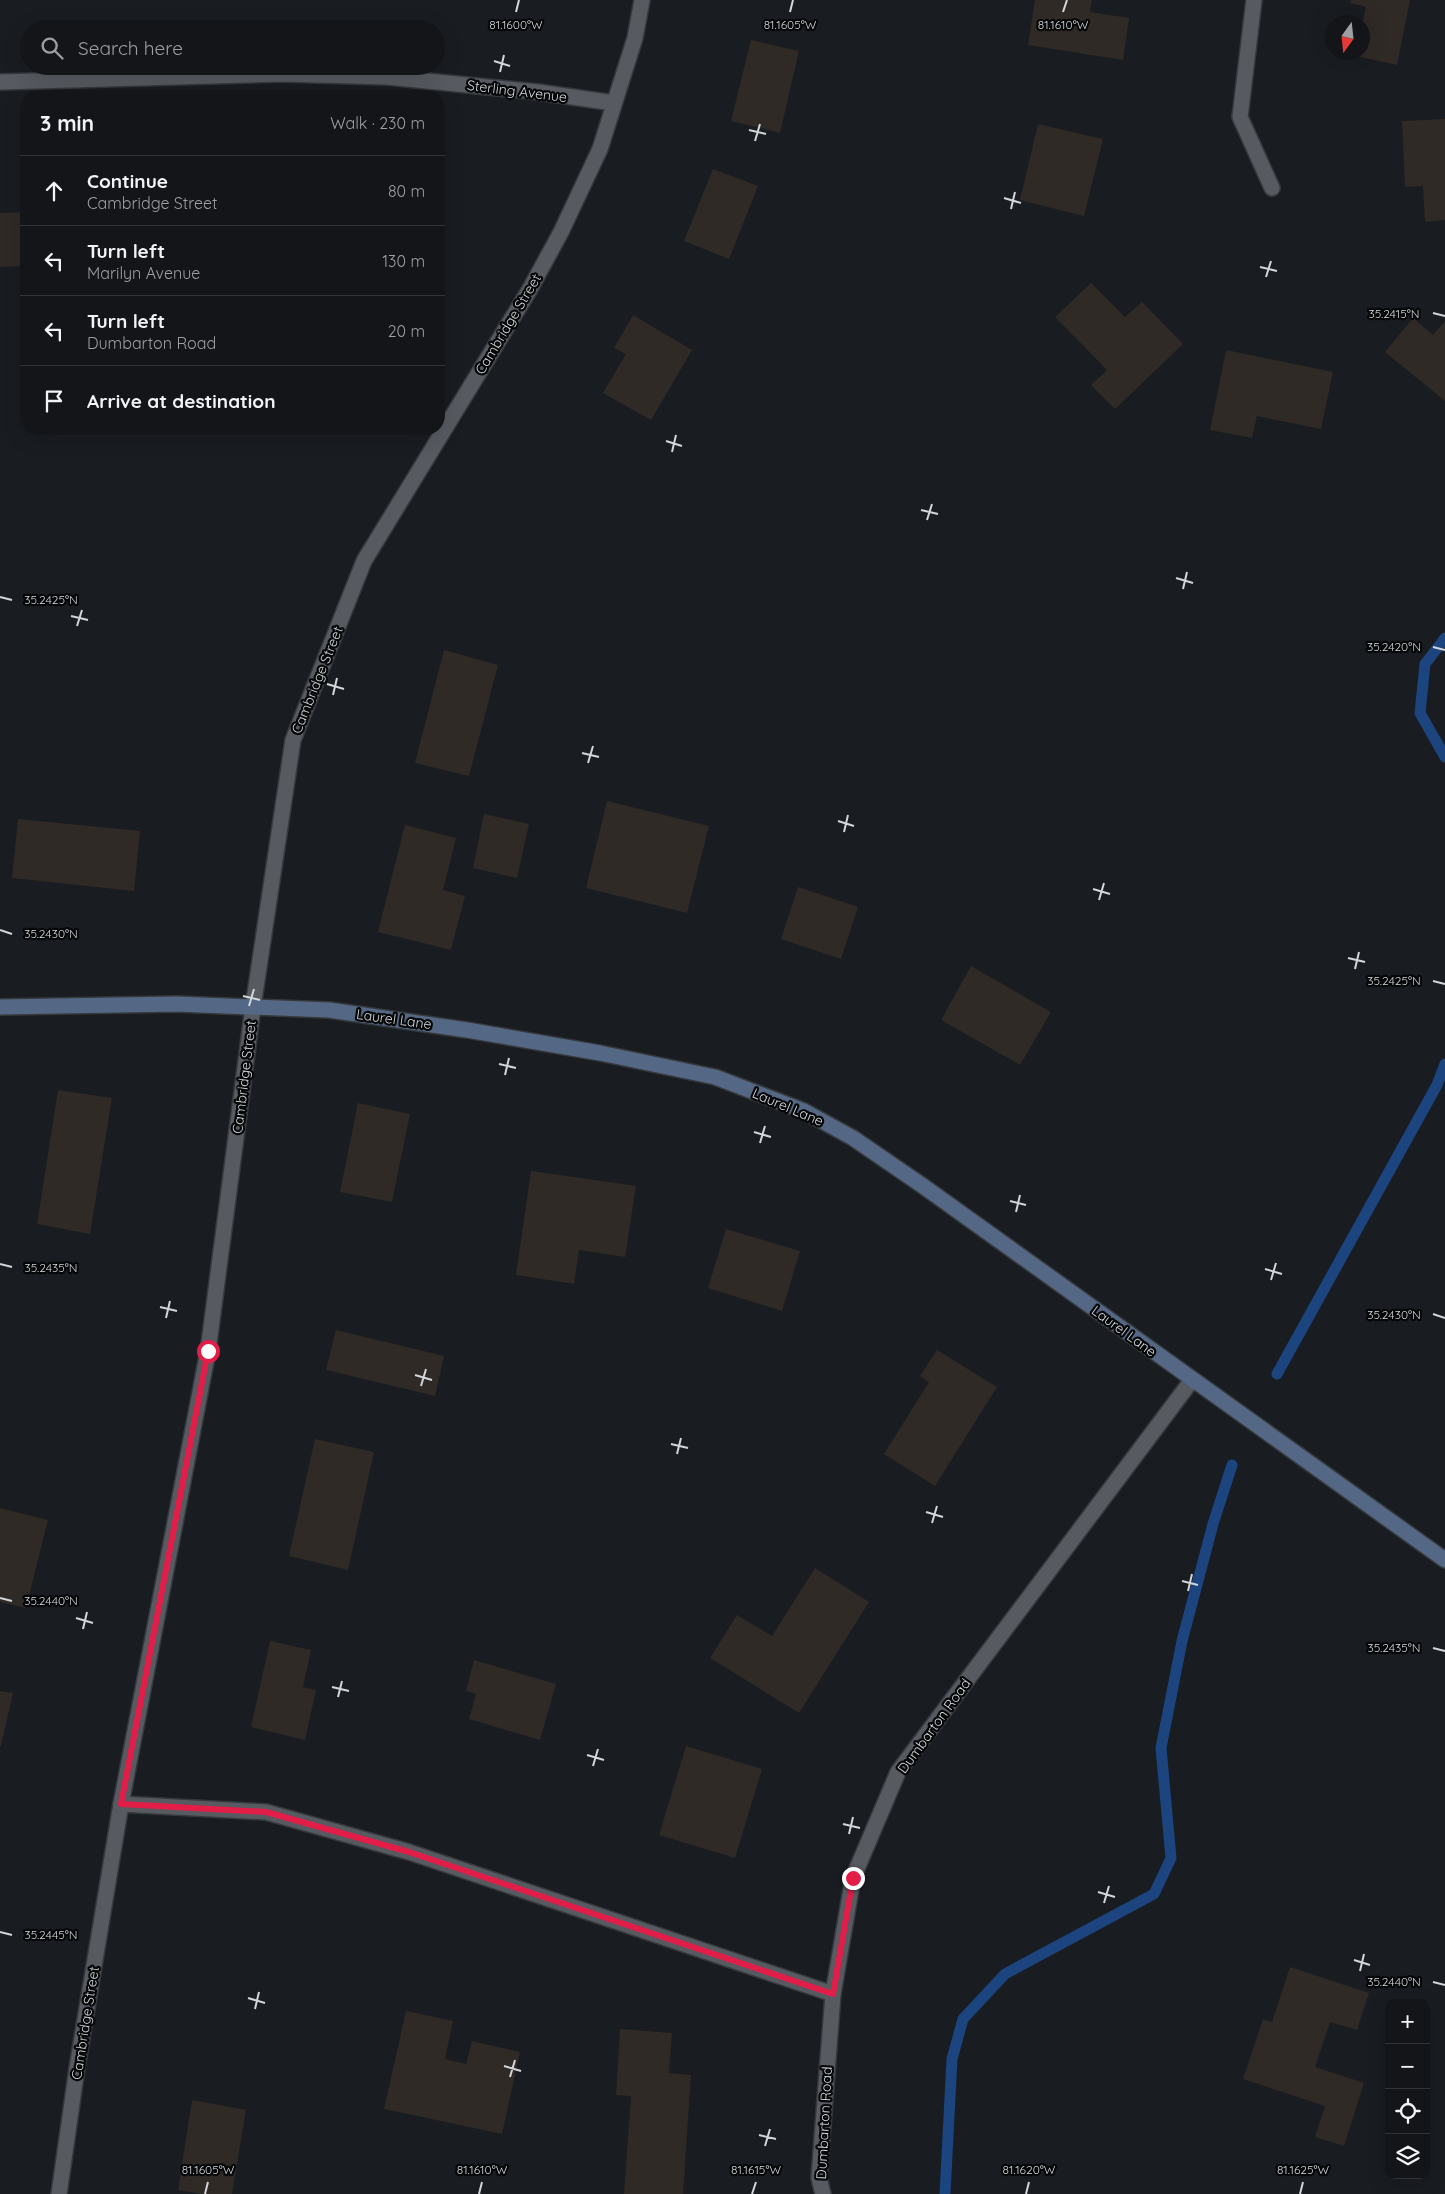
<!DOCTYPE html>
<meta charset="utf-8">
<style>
body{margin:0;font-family:Quicksand,sans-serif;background:#202226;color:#f1f3f6}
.controls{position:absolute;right:15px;bottom:15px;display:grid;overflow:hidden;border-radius:10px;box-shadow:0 5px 20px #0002}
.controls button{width:45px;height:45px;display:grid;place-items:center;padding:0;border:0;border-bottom:1px solid #323438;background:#131519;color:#f1f3f6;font:25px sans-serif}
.compass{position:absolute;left:1325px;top:15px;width:45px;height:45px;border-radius:50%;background:#131519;box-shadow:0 5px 20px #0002;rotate:195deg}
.stop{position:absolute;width:15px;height:15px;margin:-11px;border:4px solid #e11d48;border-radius:50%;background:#fff}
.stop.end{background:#e11d48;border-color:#fff;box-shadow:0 1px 5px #0008}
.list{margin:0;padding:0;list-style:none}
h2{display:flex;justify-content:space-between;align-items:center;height:65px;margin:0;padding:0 20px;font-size:21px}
h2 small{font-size:16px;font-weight:400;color:#9d9fa2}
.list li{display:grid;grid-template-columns:32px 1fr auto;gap:15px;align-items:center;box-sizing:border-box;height:70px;padding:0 20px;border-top:1px solid #323438}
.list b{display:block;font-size:19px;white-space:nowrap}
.list p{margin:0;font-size:16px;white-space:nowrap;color:#9d9fa2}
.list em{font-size:16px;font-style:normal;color:#9d9fa2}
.icon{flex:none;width:28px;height:28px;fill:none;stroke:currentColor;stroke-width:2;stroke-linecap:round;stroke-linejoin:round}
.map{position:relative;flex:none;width:1445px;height:2194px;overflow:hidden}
.search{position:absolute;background:#131519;box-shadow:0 5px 20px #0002;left:20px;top:20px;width:425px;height:55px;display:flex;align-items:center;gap:12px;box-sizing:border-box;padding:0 18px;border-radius:28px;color:#9d9fa2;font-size:19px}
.panel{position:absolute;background:#131519;box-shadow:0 5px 20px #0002;left:20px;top:90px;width:425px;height:345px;border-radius:20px}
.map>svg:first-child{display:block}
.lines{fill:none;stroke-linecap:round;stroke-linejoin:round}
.stream{stroke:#1c447e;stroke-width:11}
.building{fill:#2f2a26}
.street-casing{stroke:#36393c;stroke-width:18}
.secondary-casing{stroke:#36393c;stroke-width:18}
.street{stroke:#575b61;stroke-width:15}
.secondary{stroke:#546886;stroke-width:15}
.route{stroke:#e11d48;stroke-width:6}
.ticks{fill:none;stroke:#d3d6d9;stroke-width:2}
.labels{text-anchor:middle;stroke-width:4.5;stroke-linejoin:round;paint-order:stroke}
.street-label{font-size:14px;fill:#d3d6d9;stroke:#060709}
.ticks-label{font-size:12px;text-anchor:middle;fill:#d3d6d9;stroke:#060709;stroke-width:4.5;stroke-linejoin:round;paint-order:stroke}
</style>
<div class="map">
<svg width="1445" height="2194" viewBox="0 0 1445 2194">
<rect width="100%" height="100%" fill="#191c21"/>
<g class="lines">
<g class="stream">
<polyline points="1445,638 1425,664 1420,713 1445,757"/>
<polyline points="1277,1374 1437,1085 1445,1064"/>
<polyline points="945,2194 952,2059 963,2019 1005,1974 1154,1894 1171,1858 1161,1748 1182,1641 1213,1524 1232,1465"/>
</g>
</g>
<g class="building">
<polygon points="1035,0 1092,0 1090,12 1129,18 1123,60 1028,45"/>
<polygon points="1351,0 1410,0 1397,65 1356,56 1357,52 1362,52 1362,24 1366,7 1350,3"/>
<polygon points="751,40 799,51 780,133 731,121"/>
<polygon points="1445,119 1445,220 1425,222 1423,186 1405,187 1402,121"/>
<polygon points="1038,124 1103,139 1084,216 1020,200"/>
<polygon points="713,169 758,186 729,259 684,241"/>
<polygon points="26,212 26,266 0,267 0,213"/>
<polygon points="1091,283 1125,317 1142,302 1183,344 1115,409 1091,385 1107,370 1055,317"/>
<polygon points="633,315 692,350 651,420 603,393 626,354 614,348"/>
<polygon points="1413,318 1433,335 1445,321 1445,401 1385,352"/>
<polygon points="1226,350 1333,372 1321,429 1257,416 1252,438 1210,430"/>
<polygon points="444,650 498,665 469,776 415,763"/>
<polygon points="607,801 709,826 687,913 586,888"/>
<polygon points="484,814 529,824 517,878 473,868"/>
<polygon points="18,819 140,831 134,891 12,878"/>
<polygon points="405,825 456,838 443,890 465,896 451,950 378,932"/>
<polygon points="798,887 858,907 841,959 781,939"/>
<polygon points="971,966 1051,1012 1020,1065 941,1020"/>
<polygon points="58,1090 112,1098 90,1234 37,1224"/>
<polygon points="358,1103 410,1114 392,1202 340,1192"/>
<polygon points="531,1171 636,1186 625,1257 579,1250 574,1284 516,1275"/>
<polygon points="726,1229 800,1251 782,1311 708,1288"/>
<polygon points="336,1330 444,1356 435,1396 326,1370"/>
<polygon points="937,1350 997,1387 935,1486 884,1454 929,1382 920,1376"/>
<polygon points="315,1439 374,1452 348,1570 289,1556"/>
<polygon points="0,1508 48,1520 26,1608 0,1602"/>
<polygon points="815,1568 869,1602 799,1713 710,1658 737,1615 772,1636"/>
<polygon points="270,1641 311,1650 303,1687 316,1690 305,1740 251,1727"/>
<polygon points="474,1660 556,1684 540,1740 469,1719 476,1694 466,1691"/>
<polygon points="0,1691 13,1693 1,1746 0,1746"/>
<polygon points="686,1746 762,1769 735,1858 659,1835"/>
<polygon points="1290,1967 1369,1993 1357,2030 1330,2022 1315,2067 1364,2083 1344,2146 1315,2137 1325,2106 1243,2079 1263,2019 1272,2022"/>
<polygon points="406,2011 453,2021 445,2059 466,2064 472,2041 520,2052 502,2134 384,2109"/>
<polygon points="620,2029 672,2033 669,2073 691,2075 683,2194 624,2194 631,2096 616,2095"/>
<polygon points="192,2100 246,2110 232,2194 201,2194 178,2190"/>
</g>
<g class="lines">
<g class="street-casing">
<g id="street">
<polyline points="1254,0 1240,117 1272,188"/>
<polyline points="0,82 282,74 387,77 538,92 614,103"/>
<polyline points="121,1804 266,1812 409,1852 833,1994"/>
<polyline points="59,2194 77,2068 121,1804 208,1351 253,1007 293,740 364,561 530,289 561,232 600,149 635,38 642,0"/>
<polyline points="823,2194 819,2178 833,1994 853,1878 898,1772 1192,1380"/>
</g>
</g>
<g class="secondary-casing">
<polyline id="secondary" points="0,1007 176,1004 329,1010 467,1030 600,1053 715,1077 804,1111 853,1138 923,1186 1445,1560"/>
</g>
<use href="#street" class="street"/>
<use href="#secondary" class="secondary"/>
</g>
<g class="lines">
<polyline class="route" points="208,1351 121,1804 266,1812 409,1852 833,1994 853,1878"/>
</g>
<path class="ticks" d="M516 12 519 0M790 12 793 0M1063 12 1067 0M494 61 510 66M500 72 504 55M749 130 766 134M755 141 760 124M1004 198 1021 203M1011 209 1015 192M1260 267 1277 271M1266 277 1271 261M1433 313 1445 316M666 441 682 446M672 452 676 435M921 510 938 514M927 520 932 504M1176 578 1193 583M1183 589 1187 572M0 597 12 600M71 616 88 620M77 626 82 610M1433 647 1445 650M327 684 344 689M333 695 337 678M582 753 599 757M588 763 593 746M838 821 854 826M844 832 848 815M1093 889 1110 894M1099 900 1104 883M0 930 12 934M1348 958 1365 962M1355 969 1359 952M1433 981 1445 984M243 996 260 1000M249 1006 254 989M499 1064 516 1068M505 1075 509 1058M754 1132 771 1137M760 1143 765 1126M1010 1201 1026 1205M1016 1212 1020 1195M0 1264 12 1267M1265 1269 1282 1274M1271 1280 1276 1263M160 1307 177 1311M1433 1314 1445 1318M166 1318 170 1301M415 1375 432 1380M421 1386 426 1369M671 1444 688 1448M677 1454 681 1438M926 1512 943 1517M932 1523 937 1506M1182 1581 1198 1585M1188 1591 1192 1574M0 1598 12 1601M76 1618 93 1623M83 1629 87 1612M1433 1648 1445 1651M332 1687 349 1691M338 1697 342 1681M587 1755 604 1760M593 1766 598 1749M843 1824 860 1828M849 1834 853 1817M1098 1892 1115 1897M1104 1903 1109 1886M0 1932 12 1935M1354 1960 1370 1965M1360 1971 1364 1954M1433 1982 1445 1985M248 1998 265 2003M255 2009 259 1992M504 2066 521 2071M510 2077 515 2060M759 2135 776 2139M765 2146 770 2129M205 2194 208 2182M479 2194 482 2182M752 2194 756 2182M1026 2194 1029 2182M1300 2194 1303 2182"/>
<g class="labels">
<g class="street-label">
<text transform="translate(517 91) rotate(7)" y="5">Sterling Avenue</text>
<text transform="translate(508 324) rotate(-59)" y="5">Cambridge Street</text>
<text transform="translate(317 680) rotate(-68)" y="5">Cambridge Street</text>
<text transform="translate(394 1019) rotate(8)" y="5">Laurel Lane</text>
<text transform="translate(244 1077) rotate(-83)" y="5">Cambridge Street</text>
<text transform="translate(788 1107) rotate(23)" y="5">Laurel Lane</text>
<text transform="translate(1124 1331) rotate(36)" y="5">Laurel Lane</text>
<text transform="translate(934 1726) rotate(-54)" y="5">Dumbarton Road</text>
<text transform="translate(85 2023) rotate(-81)" y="5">Cambridge Street</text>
<text transform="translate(824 2123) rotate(-87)" y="5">Dumbarton Road</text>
</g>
</g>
<g class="ticks-label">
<text x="516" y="29">81.1600°W</text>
<text x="790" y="29">81.1605°W</text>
<text x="1063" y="29">81.1610°W</text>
<text x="1394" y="318">35.2415°N</text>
<text x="51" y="604">35.2425°N</text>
<text x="1394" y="651">35.2420°N</text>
<text x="51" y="938">35.2430°N</text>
<text x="1394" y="985">35.2425°N</text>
<text x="51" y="1272">35.2435°N</text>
<text x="1394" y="1319">35.2430°N</text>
<text x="51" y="1605">35.2440°N</text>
<text x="1394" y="1652">35.2435°N</text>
<text x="51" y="1939">35.2445°N</text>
<text x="1394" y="1986">35.2440°N</text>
<text x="208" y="2174">81.1605°W</text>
<text x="482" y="2174">81.1610°W</text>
<text x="756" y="2174">81.1615°W</text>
<text x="1029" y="2174">81.1620°W</text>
<text x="1303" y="2174">81.1625°W</text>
</g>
</svg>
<div class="controls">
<button>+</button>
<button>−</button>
<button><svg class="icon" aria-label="locate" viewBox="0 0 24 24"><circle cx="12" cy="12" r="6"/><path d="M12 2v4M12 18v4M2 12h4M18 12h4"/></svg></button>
<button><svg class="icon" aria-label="layers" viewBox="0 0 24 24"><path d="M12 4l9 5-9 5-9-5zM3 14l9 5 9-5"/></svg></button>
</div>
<svg class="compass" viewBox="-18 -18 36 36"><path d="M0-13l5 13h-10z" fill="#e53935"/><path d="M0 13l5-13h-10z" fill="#9d9fa2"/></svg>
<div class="stop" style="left:208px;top:1351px"></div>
<div class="stop end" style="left:853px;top:1878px"></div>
<div class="search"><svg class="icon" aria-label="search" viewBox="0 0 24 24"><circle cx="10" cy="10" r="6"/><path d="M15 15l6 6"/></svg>Search here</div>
<section class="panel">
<h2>3 min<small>Walk · 230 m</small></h2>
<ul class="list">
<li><svg class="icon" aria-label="ahead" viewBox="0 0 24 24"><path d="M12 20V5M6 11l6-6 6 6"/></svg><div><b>Continue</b><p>Cambridge Street</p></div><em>80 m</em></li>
<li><svg class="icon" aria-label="left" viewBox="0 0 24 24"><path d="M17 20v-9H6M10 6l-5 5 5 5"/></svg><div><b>Turn left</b><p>Marilyn Avenue</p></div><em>130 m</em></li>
<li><svg class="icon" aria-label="left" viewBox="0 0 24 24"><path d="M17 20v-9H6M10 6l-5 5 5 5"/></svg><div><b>Turn left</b><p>Dumbarton Road</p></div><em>20 m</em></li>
<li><svg class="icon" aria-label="arrive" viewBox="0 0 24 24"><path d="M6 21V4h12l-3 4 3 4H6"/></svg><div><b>Arrive at destination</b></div></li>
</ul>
</section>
</div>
